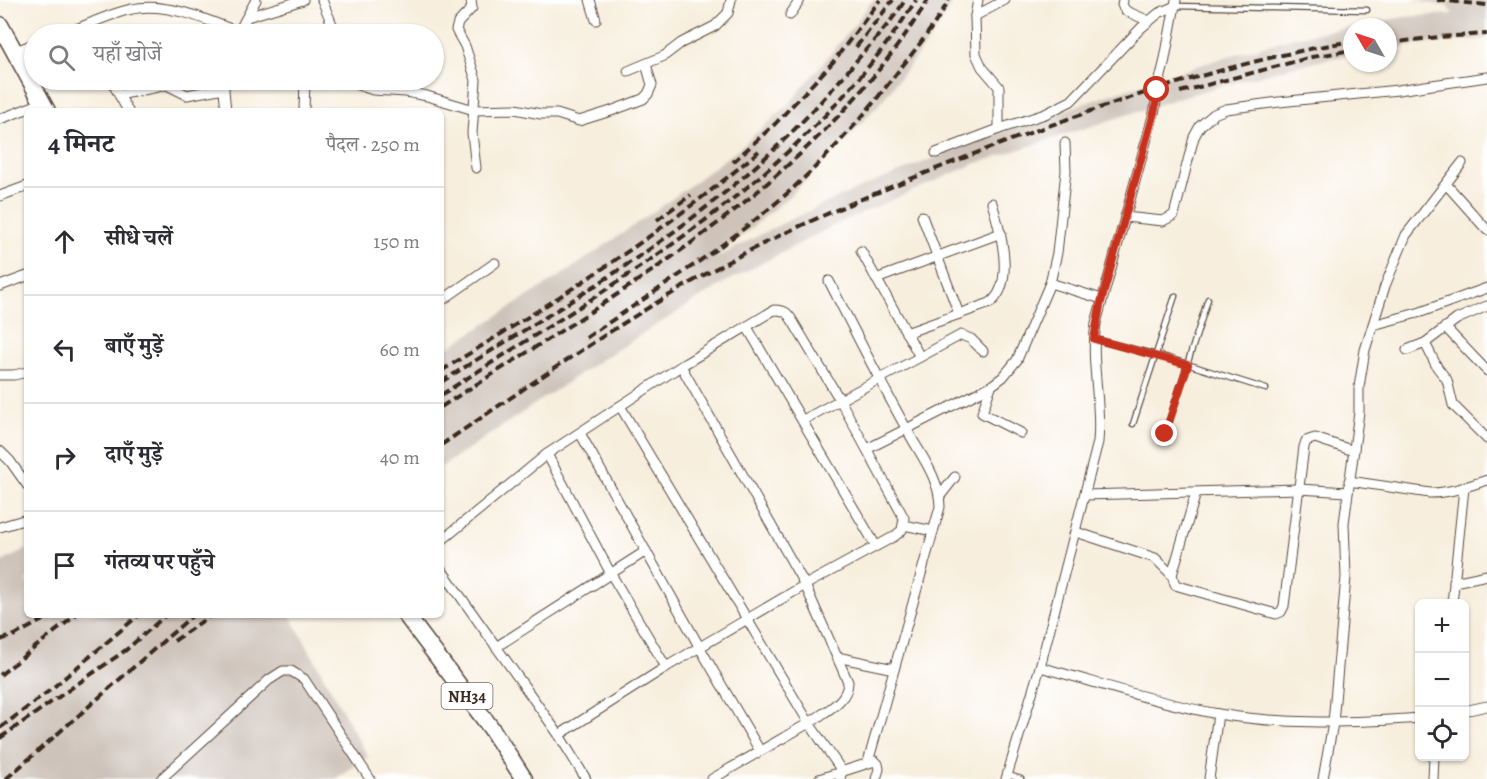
<!DOCTYPE html>
<html lang="hi">
<meta charset="utf-8">
<style>
body{margin:0;font-family:Alegreya,"Noto Serif Devanagari",serif;background:#f2f2f3;color:#2b2b33}
.controls{position:absolute;right:18px;bottom:18px;display:grid;overflow:hidden;border-radius:9px;box-shadow:0 2px 4px #0004}
.controls button{width:54px;height:54px;display:grid;place-items:center;padding:0;border:0;border-bottom:2px solid #e1e1e2;background:#fff;color:#2b2b33;font:30px sans-serif}
.compass{position:absolute;left:1343px;top:18px;width:54px;height:54px;border-radius:50%;background:#fff;box-shadow:0 2px 4px #0004;rotate:309deg}
.stop{position:absolute;width:18px;height:18px;margin:-14px;border:4px solid #c8321e;border-radius:50%;background:#fff}
.stop.end{background:#c8321e;border-color:#fff;box-shadow:0 2px 6px #0008}
.list{margin:0;padding:0;list-style:none}
h2{display:flex;justify-content:space-between;align-items:center;height:78px;margin:0;padding:0 24px;font-size:26px}
h2 small{font-size:20px;font-weight:400;color:#7c7c81}
.list li{display:grid;grid-template-columns:39px 1fr auto;gap:18px;align-items:center;box-sizing:border-box;height:108px;padding:0 24px;border-top:2px solid #e1e1e2}
.list b{display:block;font-size:22px;white-space:nowrap}
.list em{font-size:20px;font-style:normal;color:#7c7c81}
.icon{flex:none;width:33px;height:33px;fill:none;stroke:currentColor;stroke-width:2;stroke-linecap:round;stroke-linejoin:round}
.map{position:relative;flex:none;width:1487px;height:779px;overflow:hidden}
.search{position:absolute;background:#fff;box-shadow:0 2px 4px #0004;left:24px;top:24px;width:420px;height:66px;display:flex;align-items:center;gap:15px;box-sizing:border-box;padding:0 21px;border-radius:33px;color:#7c7c81;font-size:22px}
.panel{position:absolute;background:#fff;box-shadow:0 2px 4px #0004;left:24px;top:108px;width:420px;height:510px;border-radius:9px}
.map>svg:first-child{display:block}
.industrial{fill:#cec2b9}
.lines{fill:none;stroke-linecap:round;stroke-linejoin:round}
.lane-casing{stroke:#57473b;stroke-width:7}
.street-casing{stroke:#57473b;stroke-width:11}
.highway-casing{stroke:#57473b;stroke-width:19}
.lane{stroke:#fff;stroke-width:4.5}
.street{stroke:#fff;stroke-width:9}
.highway{stroke:#fff;stroke-width:16}
.rail{stroke:#3b2a1e;stroke-width:4;stroke-dasharray:9 4.5;stroke-linecap:butt}
.route{stroke:#c8321e;stroke-width:8}
.labels{text-anchor:middle;stroke-width:5;stroke-linejoin:round;paint-order:stroke}
.shield{fill:#fff;stroke:#766a62;stroke-width:1.5}
.shield-label{font-size:16px;font-weight:bold;fill:#3b2a1e}
</style>
<div class="map">
<svg width="1487" height="779" viewBox="0 0 1487 779">
<rect width="100%" height="100%" fill="#fff"/>
<filter id="ink" filterUnits="userSpaceOnUse"><feTurbulence type="fractalNoise" baseFrequency=".0167" numOctaves="2"/><feDisplacementMap in="SourceGraphic" scale="12" xChannelSelector="R" yChannelSelector="G"/><feConvolveMatrix kernelMatrix="1 2 1 2 8 2 1 2 1" color-interpolation-filters="sRGB"/></filter>
<filter id="wash" filterUnits="userSpaceOnUse"><feTurbulence type="fractalNoise" baseFrequency=".008" numOctaves="4" result="noise"/><feDisplacementMap in="SourceGraphic" scale="24" xChannelSelector="R" yChannelSelector="G"/><feGaussianBlur stdDeviation="1.35" result="paint"/><feColorMatrix in="noise" values="0 0 0 0 0 0 0 0 0 0 0 0 0 0 0 0 0 1.4 0 .05"/><feComposite in="paint" operator="in"/></filter>
<g filter="url(#wash)">
<rect width="100%" height="100%" fill="#f7eedd"/>
<g class="industrial">
<polygon points="873,0 954,0 934,34 880,103 824,163 787,198 714,259 783,223 848,193 986,137 1118,92 1213,61 1294,37 1404,17 1453,14 1447,6 1411,0 1487,0 1487,39 1437,42 1388,49 1388,27 1352,27 1352,54 1287,68 1182,97 974,164 837,224 724,283 599,361 441,467 441,352 568,271 672,199 741,147 789,104 850,30"/>
<polygon points="27,549 27,615 290,615 368,757 335,779 0,779 0,563"/>
</g>
</g>
<g filter="url(#ink)">
<g class="lines">
<g class="lane-casing">
<g id="lane">
<polyline points="1175,6 1367,10"/>
<polyline points="1094,339 1168,358 1266,389"/>
<polyline points="1133,424 1175,296"/>
<polyline points="1165,434 1208,299"/>
<polyline points="1008,775 1021,779"/>
</g>
</g>
<g class="street-casing">
<g id="street">
<polyline points="322,0 336,34"/>
<polyline points="471,0 472,8 458,23 456,30 465,46 476,80 472,133 476,168"/>
<polyline points="590,0 596,20"/>
<polyline points="978,0 975,16 976,54 982,67 999,87 999,129"/>
<polyline points="1123,0 1122,5 1126,11 1149,21"/>
<polyline points="790,15 800,0"/>
<polyline points="975,16 1005,0"/>
<polyline points="247,17 303,0"/>
<polyline points="238,33 256,0"/>
<path d="M63 34C86 26 108 14 132 9 166 1 211 21 243 34"/>
<polyline points="13,52 34,44"/>
<polyline points="628,71 664,56 681,43 715,26 728,13 731,0"/>
<polyline points="111,80 128,111"/>
<polyline points="223,80 226,111"/>
<polyline points="343,80 373,90 406,92 427,96 474,110 515,109 541,114 557,114 579,121 611,111 643,99 648,94 652,85 646,64"/>
<polyline points="119,95 167,85 187,95 224,88"/>
<polyline points="304,111 305,80"/>
<polyline points="0,119 42,103"/>
<polyline points="936,153 999,129 1045,114 1071,101 1141,28 1159,13 1175,6"/>
<polyline points="1446,184 1487,230"/>
<polyline points="0,196 27,186"/>
<polyline points="922,216 959,314"/>
<polyline points="1125,217 1163,221 1174,215 1194,137 1200,126 1214,114 1226,109 1279,102 1398,90 1487,77"/>
<polyline points="861,251 920,357"/>
<polyline points="876,279 1001,233"/>
<path d="M829 281C854 330 879 380 906 428 919 453 940 478 940 507L868 762"/>
<polyline points="1050,283 1102,299"/>
<polyline points="0,286 27,276"/>
<polyline points="441,301 495,263"/>
<polyline points="1373,325 1421,312 1487,288"/>
<polyline points="747,327 876,546"/>
<polyline points="1445,327 1487,371"/>
<path d="M906 333 990 303C1016 284 1000 229 992 203"/>
<polyline points="1425,343 1437,367 1447,380 1453,405 1487,439"/>
<polyline points="1407,350 1425,343 1457,319 1487,306"/>
<path d="M681 366 805 585 848 682C848 702 824 712 809 723L842 771 840 779"/>
<polyline points="0,375 14,375 27,372"/>
<polyline points="991,386 982,413 1021,433"/>
<polyline points="620,406 809,723 712,779"/>
<polyline points="803,420 961,335 971,339 983,351"/>
<polyline points="580,433 700,648 760,751"/>
<polyline points="867,449 991,386 1003,377 1017,360 1050,283 1057,253 1066,171 1065,143"/>
<polyline points="0,451 10,461 27,485"/>
<polyline points="547,454 611,574 666,667"/>
<path d="M1349 481 1430 493C1450 493 1468 486 1487 480"/>
<polyline points="1196,493 1172,575 1175,585 1276,614 1281,612 1284,606 1304,447 1306,441 1315,438 1354,451"/>
<polyline points="1085,495 1299,489 1348,492"/>
<polyline points="940,496 955,477"/>
<polyline points="904,525 933,531"/>
<polyline points="0,527 27,519"/>
<polyline points="1076,532 1155,558 1172,575"/>
<path d="M441 541 547 454 681 366 774 310C784 310 787 312 792 320L840 400 904 518 902 530 895 536 805 585 666 667 559 735 441 569"/>
<polyline points="1454,582 1487,575"/>
<polyline points="1452,604 1464,488"/>
<polyline points="496,647 646,551"/>
<polyline points="837,657 894,669"/>
<path d="M1040 667C1099 683 1158 703 1218 714 1285 725 1352 723 1420 718"/>
<polyline points="1464,711 1487,706"/>
<polyline points="559,735 586,779"/>
<polyline points="161,779 269,680 283,671 291,671 304,679 370,779"/>
<polyline points="819,779 875,761 878,764 879,769 876,779"/>
<path d="M1006 779 1040 667 1098 442C1102 403 1090 363 1096 323L1155 109 1157 91 1164 64 1176 0"/>
<polyline points="1209,779 1218,714"/>
<polyline points="1323,779 1333,723 1346,577 1344,523 1359,412 1359,387 1365,350 1385,286 1406,235 1462,163"/>
<polyline points="1433,779 1434,756"/>
</g>
</g>
<g class="highway-casing">
<g id="highway">
<polyline points="0,25 47,111"/>
<polyline points="406,615 491,728 524,779"/>
</g>
</g>
<use href="#lane" class="lane"/>
<use href="#street" class="street"/>
<use href="#highway" class="highway"/>
<g class="rail">
<polyline points="1437,0 1487,5"/>
<polyline points="1388,43 1439,37 1487,34"/>
<polyline points="856,47 893,0"/>
<polyline points="1180,92 1312,57 1352,50"/>
<polyline points="733,162 775,124 833,62 880,0"/>
<polyline points="657,220 691,195"/>
<path d="M586 338C646 297 708 258 765 212 814 173 858 124 896 74 915 50 934 27 949 0"/>
<path d="M441 371C551 303 662 235 760 150"/>
<path d="M441 382C533 324 629 269 714 201 767 160 814 112 857 60 873 41 892 22 905 0"/>
<path d="M441 395C613 284 805 179 916 0"/>
<path d="M441 407C618 293 815 185 928 0"/>
<path d="M441 445C530 385 619 322 713 270 792 226 877 192 961 159 1087 110 1218 64 1352 41"/>
<polyline points="0,640 15,635 52,615"/>
<polyline points="174,641 211,615"/>
<polyline points="0,675 76,615"/>
<polyline points="0,728 49,691 139,615"/>
<polyline points="0,738 126,650 166,615"/>
<polyline points="6,779 193,615"/>
</g>
</g>
</g>
<g class="lines" filter="url(#ink)">
<polyline class="route" points="1157,90 1155,109 1100,306 1094,339 1188,365 1165,434"/>
</g>
<g class="labels">
<rect class="shield" x="441.5" y="683" width="51" height="26" rx="4.5"/>
<g class="shield-label">
<text x="467" y="702">NH34</text>
</g>
</g>
</svg>
<div class="controls">
<button>+</button>
<button>−</button>
<button><svg class="icon" aria-label="locate" viewBox="0 0 24 24"><circle cx="12" cy="12" r="6"/><path d="M12 2v4M12 18v4M2 12h4M18 12h4"/></svg></button>
</div>
<svg class="compass" viewBox="-18 -18 36 36"><path d="M0-13l5 13h-10z" fill="#e53935"/><path d="M0 13l5-13h-10z" fill="#7c7c81"/></svg>
<div class="stop" style="left:1157px;top:90px"></div>
<div class="stop end" style="left:1165px;top:434px"></div>
<div class="search"><svg class="icon" aria-label="search" viewBox="0 0 24 24"><circle cx="10" cy="10" r="6"/><path d="M15 15l6 6"/></svg>यहाँ खोजें</div>
<section class="panel">
<h2>4 मिनट<small>पैदल · 250 m</small></h2>
<ul class="list">
<li><svg class="icon" aria-label="ahead" viewBox="0 0 24 24"><path d="M12 20V5M6 11l6-6 6 6"/></svg><div><b>सीधे चलें</b></div><em>150 m</em></li>
<li><svg class="icon" aria-label="left" viewBox="0 0 24 24"><path d="M17 20v-9H6M10 6l-5 5 5 5"/></svg><div><b>बाएँ मुड़ें</b></div><em>60 m</em></li>
<li><svg class="icon" aria-label="right" viewBox="0 0 24 24"><path d="M7 20v-9h11M14 6l5 5-5 5"/></svg><div><b>दाएँ मुड़ें</b></div><em>40 m</em></li>
<li><svg class="icon" aria-label="arrive" viewBox="0 0 24 24"><path d="M6 21V4h12l-3 4 3 4H6"/></svg><div><b>गंतव्य पर पहुँचे</b></div></li>
</ul>
</section>
</div>
